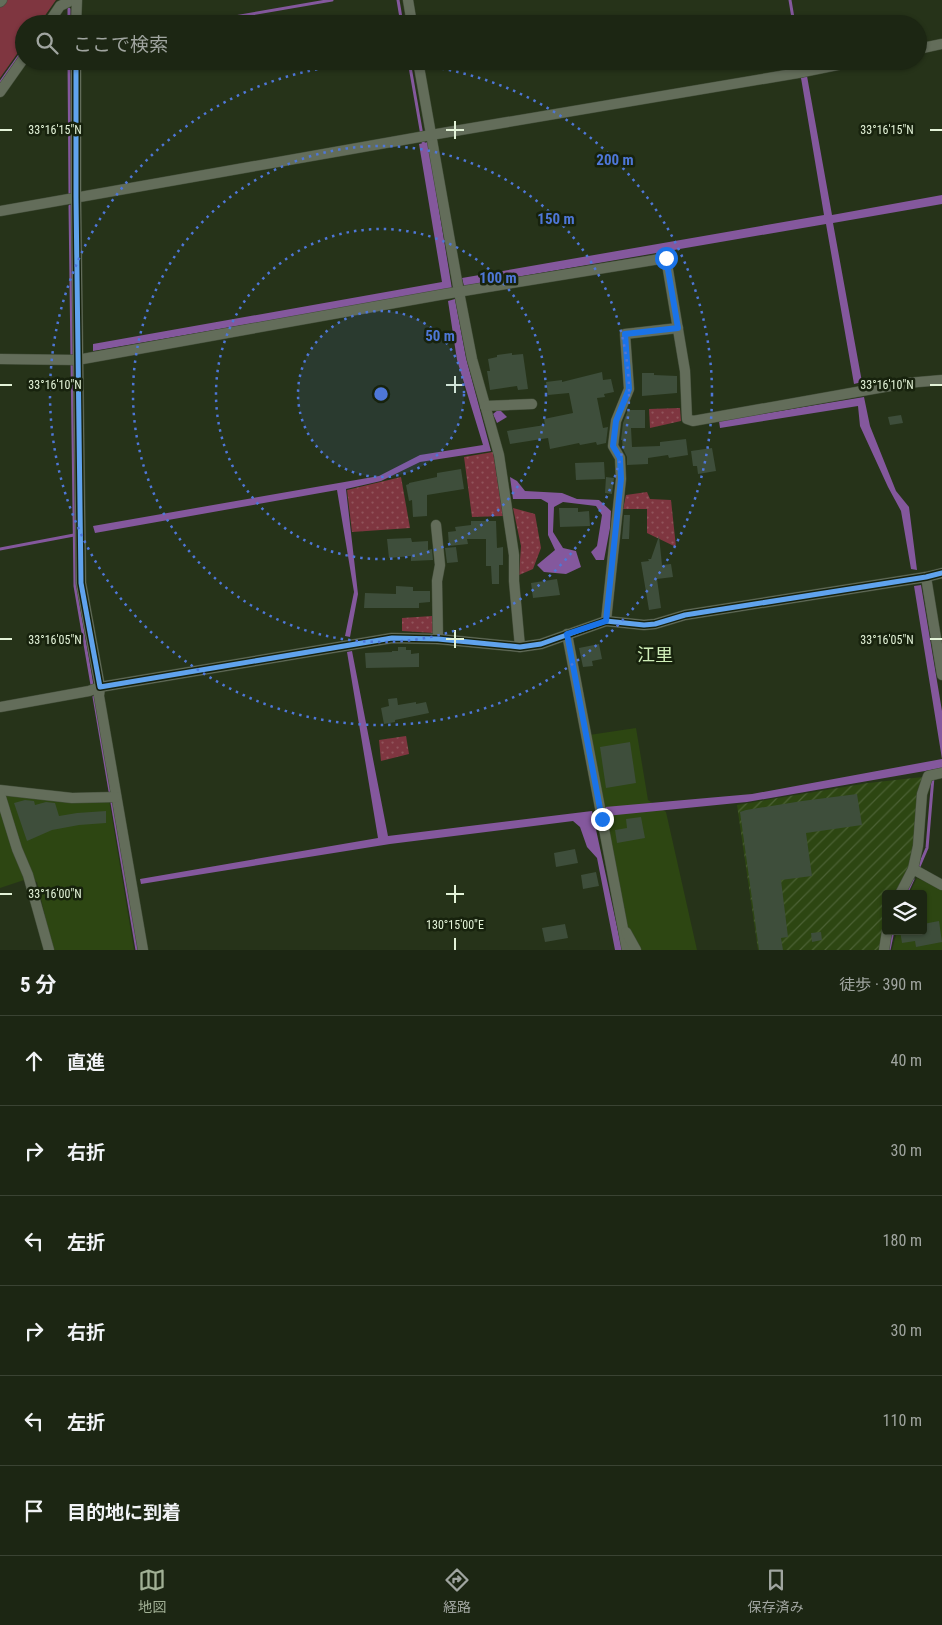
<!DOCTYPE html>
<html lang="ja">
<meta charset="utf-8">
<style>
body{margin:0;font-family:"Roboto Condensed","Noto Sans JP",sans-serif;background:#293221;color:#f1f3f6}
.controls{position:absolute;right:15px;bottom:15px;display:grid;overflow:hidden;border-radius:5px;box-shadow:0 1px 4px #0004}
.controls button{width:45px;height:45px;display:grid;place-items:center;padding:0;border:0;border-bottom:1px solid #3a4333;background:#1c2613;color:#f1f3f6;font:25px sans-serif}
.stop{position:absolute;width:15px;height:15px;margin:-11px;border:4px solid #1a73e8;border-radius:50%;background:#fff}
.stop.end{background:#1a73e8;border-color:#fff;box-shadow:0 1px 5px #0008}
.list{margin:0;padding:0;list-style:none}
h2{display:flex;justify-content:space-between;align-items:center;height:65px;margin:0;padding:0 20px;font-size:21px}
h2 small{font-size:16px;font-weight:400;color:#a0a5a0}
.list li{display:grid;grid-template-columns:32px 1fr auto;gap:15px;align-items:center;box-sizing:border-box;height:90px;padding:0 20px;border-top:1px solid #3a4333}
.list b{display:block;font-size:19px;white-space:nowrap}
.list em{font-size:16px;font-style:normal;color:#a0a5a0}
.icon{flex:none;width:28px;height:28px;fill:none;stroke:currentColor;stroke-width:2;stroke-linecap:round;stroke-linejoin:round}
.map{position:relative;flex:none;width:942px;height:950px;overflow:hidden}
.search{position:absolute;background:#1c2613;box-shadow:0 1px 4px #0004;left:15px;right:15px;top:15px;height:55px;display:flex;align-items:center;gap:12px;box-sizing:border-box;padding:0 18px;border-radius:28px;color:#a0a5a0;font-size:19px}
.sheet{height:605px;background:#1c2613}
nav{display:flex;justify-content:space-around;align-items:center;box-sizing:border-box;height:70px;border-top:1px solid #3a4333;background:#1c2613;font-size:14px;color:#a0a5a0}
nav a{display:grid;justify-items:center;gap:2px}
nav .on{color:#a1b095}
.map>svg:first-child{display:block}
.built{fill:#2d4612}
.industrial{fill:url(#industrial-furrows)}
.grass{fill:#7f3640}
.garden{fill:url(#garden-dots)}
.water{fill:#84589d}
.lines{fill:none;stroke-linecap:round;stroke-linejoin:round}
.stream{stroke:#84589d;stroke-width:3}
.building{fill:#3e4e3b}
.street-casing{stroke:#434e3a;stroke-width:11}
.street{stroke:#636d5a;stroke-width:10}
.cycleway-casing{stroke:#17220d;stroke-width:8}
.cycleway{stroke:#60a3ed;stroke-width:5}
.route{stroke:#1a73e8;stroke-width:6}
.ticks{fill:none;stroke:#e3f3d8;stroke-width:2}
.ring{fill:none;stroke:#4e77d8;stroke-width:2.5;stroke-dasharray:2.5 5}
.labels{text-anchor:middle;stroke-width:5;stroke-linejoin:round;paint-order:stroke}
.neighbourhood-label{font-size:18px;fill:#cfeeb8;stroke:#17220d}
.ticks-label{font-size:12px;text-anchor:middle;fill:#e3f3d8;stroke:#17220d;stroke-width:5;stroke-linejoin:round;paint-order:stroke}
.centre{fill:#4e77d8;stroke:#17220d;stroke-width:2.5}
.ring-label{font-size:15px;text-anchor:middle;font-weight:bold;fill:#4e77d8;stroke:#17220d;stroke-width:5;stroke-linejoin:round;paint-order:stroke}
</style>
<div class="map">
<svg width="942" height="950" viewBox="0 0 942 950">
<defs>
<pattern id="industrial-furrows" width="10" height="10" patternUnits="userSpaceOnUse" patternTransform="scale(1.25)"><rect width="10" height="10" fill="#2d4612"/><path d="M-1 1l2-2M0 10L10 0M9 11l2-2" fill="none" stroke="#4b6134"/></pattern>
<pattern id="garden-dots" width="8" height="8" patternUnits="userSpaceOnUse" patternTransform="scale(1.25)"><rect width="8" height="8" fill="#7f3640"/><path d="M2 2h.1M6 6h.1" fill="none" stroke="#91545b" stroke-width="1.8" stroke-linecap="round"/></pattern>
</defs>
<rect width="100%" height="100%" fill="#263319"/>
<g class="built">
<polygon points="636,728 648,800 666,812 697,950 639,950 627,925 589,735"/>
<polygon points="0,792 109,800 134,950 53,950 37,882 24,880 0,888"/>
<polygon points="917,878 942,889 942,950 892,950 897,931 923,931 923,894 909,894"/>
</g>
<polygon class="industrial" points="923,777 911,869 897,894 886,894 886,924 881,950 758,950 737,805 868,783"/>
<polygon class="grass" points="0,0 56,0 39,24 24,24 24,44 0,78"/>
<g class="garden">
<polygon points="680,408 681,421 650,428 649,409"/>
<polygon points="493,452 503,516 472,517 464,457"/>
<polygon points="401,477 410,528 352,532 347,490"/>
<polygon points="647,492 650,499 671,500 676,547 647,533 647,509 623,509 626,495"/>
<polygon points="513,508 535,514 541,548 533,569 519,575 521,546"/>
<polygon points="432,616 434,633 402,631 402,618"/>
<polygon points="406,736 409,754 381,761 379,740"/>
</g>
<g class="water">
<polygon points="807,76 832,215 942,195 942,204 833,223 862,382 854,384 826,224 464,286 462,278 824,215 801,78"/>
<polygon points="428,142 452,289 93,351 93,344 442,282 419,144"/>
<polygon points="455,299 466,358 491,451 420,462 381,481 346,489 358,594 350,637 345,636 354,592 337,490 95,533 93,526 379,476 420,455 483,445 457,360 448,301"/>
<polygon points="864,397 870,426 896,491 909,507 917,570 911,569 901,511 888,487 860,426 858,406 720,428 719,421"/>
<polygon points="499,409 507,417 497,423 493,414"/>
<polygon points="510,477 517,481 525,491 562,493 577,499 599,500 611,511 610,528 604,560 596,560 591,552 597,546 602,515 596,506 563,502 554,507 553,532 563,548 576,551 581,567 566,574 544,572 537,565 555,550 548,535 548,503 541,499 513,499"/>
<polygon points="921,585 942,711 942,768 747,802 606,816 605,807 752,794 942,759 914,586"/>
<polygon points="352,651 388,836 592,811 622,950 615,950 597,858 587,847 580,827 573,821 390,844 141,884 140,879 378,838 347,652"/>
</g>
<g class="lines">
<g class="stream">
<polyline points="398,0 402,24"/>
<polyline points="790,0 794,24"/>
<polyline points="69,9 69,24"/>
<polyline points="42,24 47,17"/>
<polyline points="194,24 332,0"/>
<polyline points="69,61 70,194"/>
<polyline points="409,61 424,147"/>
<polyline points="801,61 803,70"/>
<polyline points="0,83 24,49"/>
<polyline points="70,206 75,586 92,685"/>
<polyline points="0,549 74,535"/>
<polyline points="94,697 137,950"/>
<polyline points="918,869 927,848 933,777"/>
<polyline points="906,894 913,879"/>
<polyline points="889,950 893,931"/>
</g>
</g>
<g class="building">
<polygon points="512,353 512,355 523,354 528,389 518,390 517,386 490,390 487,371 490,371 488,359 497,357 497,355"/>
<polygon points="602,372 603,380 611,379 614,392 604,394 605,397 597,398 603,428 608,427 606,443 597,445 596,442 580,445 579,443 550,449 548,438 510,444 507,431 545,425 544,419 573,413 569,393 548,395 546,382 562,380 562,382"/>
<polygon points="642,373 654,373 654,375 677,376 677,393 642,396"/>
<polygon points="628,410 645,410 645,428 631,428 632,447 660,446 660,442 686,439 688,455 669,458 668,455 648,458 648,464 627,465 627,457 623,449 622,440 621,440 623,423"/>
<polygon points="901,415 903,423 890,425 888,417"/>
<polygon points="712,448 716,471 698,474 697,466 693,466 691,451"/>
<polygon points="604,462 605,479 576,480 575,463"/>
<polygon points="461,469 464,489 427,495 427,516 413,517 412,500 409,501 406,485 409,484 409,483 437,477 437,473"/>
<polygon points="606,477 614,478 612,494 605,493"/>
<polygon points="559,508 578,508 578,512 589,511 590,526 560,527"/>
<polygon points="624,515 630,515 629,539 622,539"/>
<polygon points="471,521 496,521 497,548 503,547 503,565 499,565 499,584 492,584 491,566 486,566 486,539 467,539 468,544 449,546 448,532 456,531 455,527 471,525"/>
<polygon points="659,536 662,565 671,564 673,577 657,579 661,608 649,610 641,562 649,561 648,559 651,559"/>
<polygon points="411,538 412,542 428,541 428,550 432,549 433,560 411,561 411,556 389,558 387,539"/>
<polygon points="456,547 458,562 447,563 445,548"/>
<polygon points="557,579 560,595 533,598 531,583"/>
<polygon points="396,586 413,587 413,591 430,591 430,602 419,603 419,608 364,608 365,593 396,594"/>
<polygon points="599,644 602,659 592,661 593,666 583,667 579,648"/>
<polygon points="398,647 406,647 406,650 411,650 411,654 419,653 419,667 366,668 365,653 392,652 392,651 398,651"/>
<polygon points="397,698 398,705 416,702 416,704 426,702 429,713 395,720 395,722 384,724 381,708 389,706 388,699"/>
<polygon points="630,742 636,783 606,788 600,747"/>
<polygon points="857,794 862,825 806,833 812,876 781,880 788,937 781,938 783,950 759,950 740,812 746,810 802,801"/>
<polygon points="25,800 34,801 35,805 46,802 55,803 59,816 77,813 106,811 106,823 79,825 52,830 27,841 14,803"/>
<polygon points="641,817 645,838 617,843 615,830 627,828 626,819"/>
<polygon points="575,849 578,863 556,867 554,853"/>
<polygon points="596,872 599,886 583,889 581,875"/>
<polygon points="939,921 942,942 916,947 915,941 902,943 900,931 923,931 923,924"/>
<polygon points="565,924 568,938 545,942 542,928"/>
<polygon points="821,932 822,940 812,942 811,933"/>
</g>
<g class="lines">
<g class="street-casing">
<g id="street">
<polyline points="408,0 412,24"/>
<polyline points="0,2 2,0"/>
<polyline points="48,24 60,6 72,0"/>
<polyline points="76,24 77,0"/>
<polyline points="918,49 942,44"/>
<polyline points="76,61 76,197 81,583 100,687 392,638 438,639 520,647 541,644 606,621 644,625 655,624 685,615 926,577 942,573"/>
<polyline points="418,61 459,292 472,359 499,455 514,555 514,581 520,647"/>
<polyline points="0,92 24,58"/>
<polyline points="0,211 431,135 798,73 857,61"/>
<polyline points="0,359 77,360 445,294 666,258 685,371 687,419 693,421 907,383 942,380"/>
<polyline points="485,406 532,404"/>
<polyline points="436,525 440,565 437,581 438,639"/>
<polyline points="926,577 942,675"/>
<polyline points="606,621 621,479 620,458 613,446 616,421 629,389 625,334 678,328"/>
<polyline points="567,634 627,950"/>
<polyline points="0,707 89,691 100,687 99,696 143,950"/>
<polyline points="0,790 72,798 116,797"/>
<polyline points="0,794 17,849 28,875 49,950"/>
<polyline points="913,869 942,885"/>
<polyline points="900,894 913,869 918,846 922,794 928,776 942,773"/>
<polyline points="626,932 636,950"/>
<polyline points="884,950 887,931"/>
</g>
</g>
<use href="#street" class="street"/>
<g class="cycleway-casing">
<polyline id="cycleway" points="76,61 76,197 81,583 100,687 392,638 438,639 520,647 541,644 606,621 644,625 655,624 685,615 926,577 942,573"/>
</g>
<use href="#cycleway" class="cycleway"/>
</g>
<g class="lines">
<polyline class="route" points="602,819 567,634 606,621 621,479 620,458 613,446 616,421 629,389 625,334 678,328 666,258"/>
</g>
<path class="ticks" d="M455 121V139M0 130H12M446 130H464M930 130H942M455 376V393M0 385H12M446 385H464M930 385H942M455 630V648M0 639H12M446 639H464M930 639H942M455 885V903M0 894H12M446 894H464M455 938V950"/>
<circle cx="381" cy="394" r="83" fill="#4e77d8" fill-opacity=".12"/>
<g class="ring">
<circle cx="381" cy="394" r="83"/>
<circle cx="381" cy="394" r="165"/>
<circle cx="381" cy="394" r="248"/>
<circle cx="381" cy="394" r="331"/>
</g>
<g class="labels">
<g class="neighbourhood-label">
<text x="655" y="661">江里</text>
</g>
</g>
<g class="ticks-label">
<text x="55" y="134">33°16'15"N</text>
<text x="887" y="134">33°16'15"N</text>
<text x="55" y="389">33°16'10"N</text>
<text x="887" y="389">33°16'10"N</text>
<text x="55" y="644">33°16'05"N</text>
<text x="887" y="644">33°16'05"N</text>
<text x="55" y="898">33°16'00"N</text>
<text x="455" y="929">130°15'00"E</text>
</g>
<circle cx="381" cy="394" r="8" class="centre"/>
<g class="ring-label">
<text x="615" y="165">200 m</text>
<text x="556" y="224">150 m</text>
<text x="498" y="283">100 m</text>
<text x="440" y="341">50 m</text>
</g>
</svg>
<div class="controls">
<button><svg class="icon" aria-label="layers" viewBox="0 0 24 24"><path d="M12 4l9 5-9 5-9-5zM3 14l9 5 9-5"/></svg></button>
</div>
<div class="stop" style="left:666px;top:258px"></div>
<div class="stop end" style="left:602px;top:819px"></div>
<div class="search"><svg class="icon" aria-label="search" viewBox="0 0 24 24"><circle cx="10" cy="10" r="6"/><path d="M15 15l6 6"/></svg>ここで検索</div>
</div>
<section class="sheet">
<h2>5 分<small>徒歩 · 390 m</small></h2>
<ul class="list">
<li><svg class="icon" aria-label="ahead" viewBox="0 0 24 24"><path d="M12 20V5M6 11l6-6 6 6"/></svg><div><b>直進</b></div><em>40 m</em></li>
<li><svg class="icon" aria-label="right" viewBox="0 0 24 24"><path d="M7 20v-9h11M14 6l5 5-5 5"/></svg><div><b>右折</b></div><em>30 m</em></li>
<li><svg class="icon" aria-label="left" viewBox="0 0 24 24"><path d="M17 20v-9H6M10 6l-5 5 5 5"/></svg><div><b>左折</b></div><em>180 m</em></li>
<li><svg class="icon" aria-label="right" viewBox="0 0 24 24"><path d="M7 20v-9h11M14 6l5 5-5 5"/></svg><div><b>右折</b></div><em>30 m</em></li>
<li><svg class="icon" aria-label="left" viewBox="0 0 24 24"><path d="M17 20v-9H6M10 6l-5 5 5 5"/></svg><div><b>左折</b></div><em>110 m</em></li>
<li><svg class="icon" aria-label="arrive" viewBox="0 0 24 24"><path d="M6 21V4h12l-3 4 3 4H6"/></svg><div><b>目的地に到着</b></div></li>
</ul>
</section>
<nav>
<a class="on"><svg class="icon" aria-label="map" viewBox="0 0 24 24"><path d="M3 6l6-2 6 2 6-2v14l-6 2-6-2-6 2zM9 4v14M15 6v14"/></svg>地図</a>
<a><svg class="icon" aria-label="directions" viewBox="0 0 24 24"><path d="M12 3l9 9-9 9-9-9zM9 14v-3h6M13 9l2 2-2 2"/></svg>経路</a>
<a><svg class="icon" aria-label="saved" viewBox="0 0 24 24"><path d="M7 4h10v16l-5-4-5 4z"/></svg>保存済み</a>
</nav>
